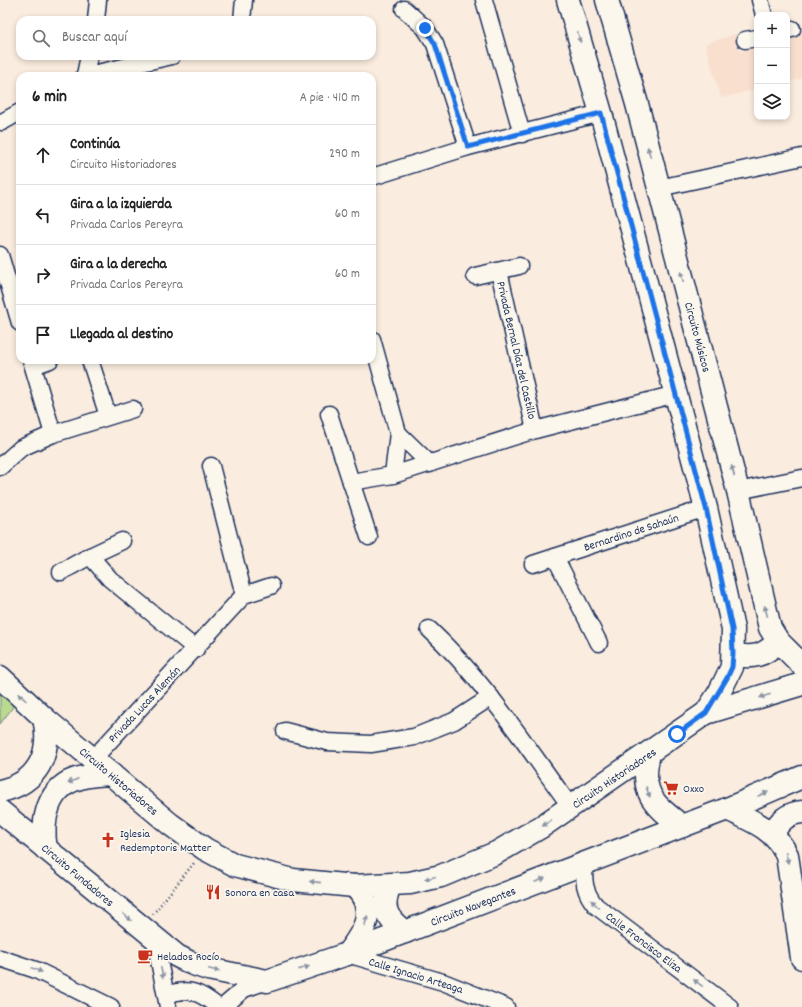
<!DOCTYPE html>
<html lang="es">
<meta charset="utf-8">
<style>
body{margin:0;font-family:Dekko,sans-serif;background:#f6f6f6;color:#222}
.controls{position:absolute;right:12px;top:12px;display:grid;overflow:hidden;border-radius:8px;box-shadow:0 2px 6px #0003}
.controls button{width:36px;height:36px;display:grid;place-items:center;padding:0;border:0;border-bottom:1px solid #e0e0e0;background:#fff;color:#222;font:20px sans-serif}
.stop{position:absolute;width:12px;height:12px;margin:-9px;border:3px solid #1a73e8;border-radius:50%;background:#fff}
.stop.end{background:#1a73e8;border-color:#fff;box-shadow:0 1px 4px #0008}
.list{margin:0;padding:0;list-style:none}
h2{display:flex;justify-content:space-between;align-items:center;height:52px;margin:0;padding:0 16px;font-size:17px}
h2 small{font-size:13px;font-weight:400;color:#767676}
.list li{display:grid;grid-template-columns:26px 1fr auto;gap:12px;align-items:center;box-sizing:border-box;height:60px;padding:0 16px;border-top:1px solid #e0e0e0}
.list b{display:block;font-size:15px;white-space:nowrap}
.list p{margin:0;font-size:13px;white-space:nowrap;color:#767676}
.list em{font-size:13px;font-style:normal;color:#767676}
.icon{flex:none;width:22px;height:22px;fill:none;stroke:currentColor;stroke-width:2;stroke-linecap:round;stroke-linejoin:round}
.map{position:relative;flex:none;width:802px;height:1007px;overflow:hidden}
.search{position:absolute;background:#fff;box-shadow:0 2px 6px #0003;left:16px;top:16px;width:360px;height:44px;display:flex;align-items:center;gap:10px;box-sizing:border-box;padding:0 14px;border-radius:12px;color:#767676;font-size:15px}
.panel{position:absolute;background:#fff;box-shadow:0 2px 6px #0003;left:16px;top:72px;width:360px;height:292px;border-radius:12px}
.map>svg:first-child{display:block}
.built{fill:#f9dfce}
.green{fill:#bad991;stroke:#6a8478}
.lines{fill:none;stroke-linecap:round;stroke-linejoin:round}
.street-casing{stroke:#1b2f5e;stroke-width:19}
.secondary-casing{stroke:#1b2f5e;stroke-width:25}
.path{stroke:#1b2f5e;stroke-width:2.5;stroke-dasharray:1 3;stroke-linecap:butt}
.street{stroke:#fbf7ec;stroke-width:16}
.secondary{stroke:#fbf7ec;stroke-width:22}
.oneway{fill:#8b93a5}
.route{stroke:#1a73e8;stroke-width:5}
.labels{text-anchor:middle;stroke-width:3.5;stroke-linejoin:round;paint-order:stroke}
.street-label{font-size:12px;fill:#1b2f5e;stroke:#fbf7ec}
.poi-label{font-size:12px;fill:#1b2f5e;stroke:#fbf7ec;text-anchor:start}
</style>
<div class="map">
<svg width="802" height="1007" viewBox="0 0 802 1007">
<rect width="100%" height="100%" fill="#faecde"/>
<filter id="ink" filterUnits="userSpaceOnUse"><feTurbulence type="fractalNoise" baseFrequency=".025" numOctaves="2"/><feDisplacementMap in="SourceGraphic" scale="8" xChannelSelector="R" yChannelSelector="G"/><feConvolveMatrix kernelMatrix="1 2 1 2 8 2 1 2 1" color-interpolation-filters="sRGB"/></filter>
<g filter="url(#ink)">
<g class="built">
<polygon points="802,29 802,78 787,82 787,39 792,37 792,30"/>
<polygon points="736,34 740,52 757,47 757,89 721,98 705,44"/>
</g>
<polygon class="green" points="0,690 16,703 0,724"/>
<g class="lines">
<g class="street-casing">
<g id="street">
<polyline points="484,0 522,134"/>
<polyline points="760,0 764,15"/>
<polyline points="404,9 425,28 435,44 468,147"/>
<polyline points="96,20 98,0"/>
<polyline points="242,20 244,0"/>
<polyline points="787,30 792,29"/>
<polyline points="745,40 757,38"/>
<polyline points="85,75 89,56"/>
<polyline points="84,76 172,56"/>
<polyline points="2,122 20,112"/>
<polyline points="372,177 468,147 601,113"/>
<polyline points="659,188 802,157"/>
<polyline points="0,255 20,323"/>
<polyline points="499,271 535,430"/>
<polyline points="475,276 519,266"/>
<polyline points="372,339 398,433 393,475"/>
<polyline points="31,360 53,434"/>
<polyline points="90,360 108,416"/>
<polyline points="33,366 50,360"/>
<polyline points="329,414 369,537"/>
<polyline points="398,433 430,464"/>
<polyline points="211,466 244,595"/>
<polyline points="0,467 21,448 53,434 133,409"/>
<polyline points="351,482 393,475 535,430 676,394"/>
<polyline points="738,491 802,478"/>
<polyline points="90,556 110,579 196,649"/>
<polyline points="555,557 599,643"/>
<polyline points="533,564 706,508"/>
<polyline points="61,572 90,556 122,541"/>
<path d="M429 629C485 681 526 746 571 807"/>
<polyline points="285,731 327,742 371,744 414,737 454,721 491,697"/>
<polyline points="93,759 244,595 271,586"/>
<path d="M585 863C583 881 584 892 596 906L730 1007"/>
<polyline points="155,940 168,1007"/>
<polyline points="347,954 443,982 506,1007"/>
<polyline points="0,958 36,970 111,1007"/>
<path d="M166 995C189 987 200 992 218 1007"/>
<polyline points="223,1007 244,989 267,981"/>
</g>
</g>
<g class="secondary-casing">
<g id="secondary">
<polyline points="607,0 637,104 738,491 770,628 778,641 802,665"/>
<path d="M733 654C752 659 765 656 778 641"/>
<polyline points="0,677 44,718 170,824 205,849 235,865 293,880 354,886 410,883 441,876 496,853 541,827 706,713 719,693 732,667 733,629 706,508 601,113 568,0"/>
<polyline points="706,713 802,684"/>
<path d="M649 754C639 792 653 804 682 826"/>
<path d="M0 791C38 783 52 754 44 718"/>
<path d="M727 809C751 820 775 829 787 855L802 958"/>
<polyline points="0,811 177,956 193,964 208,969 267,981 347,954 727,809 802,777"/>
<path d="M773 834C778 822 788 813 802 812"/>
<path d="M46 849C41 821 47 786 80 778 90 775 101 775 111 774"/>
<path d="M390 885C381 907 385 918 405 932"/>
<path d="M347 954C364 932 379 909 354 886"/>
</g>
</g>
<polyline class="path" points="153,914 194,863"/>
<use href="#street" class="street"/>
<use href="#secondary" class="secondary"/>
</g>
<defs><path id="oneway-solid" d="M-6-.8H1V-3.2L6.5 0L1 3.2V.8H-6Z"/></defs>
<g class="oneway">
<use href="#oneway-solid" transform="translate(579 37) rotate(74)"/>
<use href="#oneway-solid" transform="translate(649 152) rotate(-105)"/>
<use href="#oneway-solid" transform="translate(682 277) rotate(-105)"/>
<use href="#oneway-solid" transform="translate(733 471) rotate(-105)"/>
<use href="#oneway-solid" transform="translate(766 611) rotate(-105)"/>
<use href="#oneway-solid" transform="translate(765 696) rotate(163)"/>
<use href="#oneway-solid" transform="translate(22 697) rotate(-138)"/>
<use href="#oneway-solid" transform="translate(73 781) rotate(156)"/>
<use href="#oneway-solid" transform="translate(648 792) rotate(70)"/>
<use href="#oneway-solid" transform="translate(763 794) rotate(-23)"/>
<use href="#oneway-solid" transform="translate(547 823) rotate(146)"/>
<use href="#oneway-solid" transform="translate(787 858) rotate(77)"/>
<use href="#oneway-solid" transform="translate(430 878) rotate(166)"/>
<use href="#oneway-solid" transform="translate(540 880) rotate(-21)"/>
<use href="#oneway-solid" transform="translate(315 882) rotate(-174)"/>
<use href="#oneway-solid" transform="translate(595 904) rotate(-135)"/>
<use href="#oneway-solid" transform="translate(127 917) rotate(40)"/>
<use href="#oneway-solid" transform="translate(366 921) rotate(-76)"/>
<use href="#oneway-solid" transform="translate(304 968) rotate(-18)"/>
<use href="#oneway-solid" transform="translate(37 970) rotate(22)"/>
<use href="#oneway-solid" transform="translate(214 970) rotate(12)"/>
<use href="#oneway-solid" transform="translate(162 973) rotate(78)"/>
<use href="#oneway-solid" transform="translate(698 983) rotate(-143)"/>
</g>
</g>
<g class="lines" filter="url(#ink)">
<polyline class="route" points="425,28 435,44 468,147 601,113 706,508 732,629 733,654 732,667 727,678 706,713 677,734"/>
</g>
<defs>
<g id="supermarket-bare" transform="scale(1.2)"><path d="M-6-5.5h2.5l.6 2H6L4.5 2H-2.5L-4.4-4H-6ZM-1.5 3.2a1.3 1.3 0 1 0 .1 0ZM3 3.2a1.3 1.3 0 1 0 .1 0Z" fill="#c8321e" stroke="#fbf7ec" stroke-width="2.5" paint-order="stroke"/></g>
<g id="church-bare" transform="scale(1.2)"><path d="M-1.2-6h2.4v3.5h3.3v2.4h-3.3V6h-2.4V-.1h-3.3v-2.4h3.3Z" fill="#c8321e" stroke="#fbf7ec" stroke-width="2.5" paint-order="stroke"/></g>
<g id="restaurant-bare" transform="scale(1.2)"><path d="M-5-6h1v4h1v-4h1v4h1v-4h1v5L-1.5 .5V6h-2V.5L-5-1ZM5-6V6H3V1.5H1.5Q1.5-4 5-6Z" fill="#c8321e" stroke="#fbf7ec" stroke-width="2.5" paint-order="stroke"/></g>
<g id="cafe-bare" transform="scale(1.2)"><path d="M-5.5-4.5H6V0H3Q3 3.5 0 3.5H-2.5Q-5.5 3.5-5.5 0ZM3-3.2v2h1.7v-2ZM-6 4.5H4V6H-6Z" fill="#c8321e" stroke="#fbf7ec" stroke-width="2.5" paint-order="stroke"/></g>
</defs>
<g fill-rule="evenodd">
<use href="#supermarket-bare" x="671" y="788"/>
<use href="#church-bare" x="108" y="840"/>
<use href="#restaurant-bare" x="213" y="892"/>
<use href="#cafe-bare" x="145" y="956"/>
</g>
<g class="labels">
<g class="street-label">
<text transform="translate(698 337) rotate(75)" y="4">Circuito Músicos</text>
<text transform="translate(517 350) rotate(77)" y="4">Privada Bernal Díaz del Castillo</text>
<text transform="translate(631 532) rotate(-18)" y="4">Bernardino de Sahaún</text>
<text transform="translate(144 704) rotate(-47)" y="4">Privada Lucas Alemán</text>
<text transform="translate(614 778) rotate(-34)" y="4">Circuito Historiadores</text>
<text transform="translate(119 781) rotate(40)" y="4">Circuito Historiadores</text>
<text transform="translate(78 875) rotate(40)" y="4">Circuito Fundadores</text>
<text transform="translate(473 906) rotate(-21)" y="4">Circuito Navegantes</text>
<text transform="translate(644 942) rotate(37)" y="4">Calle Francisco Eliza</text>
<text transform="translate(416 975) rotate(17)" y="4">Calle Ignacio Arteaga</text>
</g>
<g class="poi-label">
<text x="683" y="792">Oxxo</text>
<text x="120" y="837">Iglesia<tspan x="120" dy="14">Redemptoris Matter</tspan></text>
<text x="225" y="896">Sonora en casa</text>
<text x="157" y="960">Helados Rocío</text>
</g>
</g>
</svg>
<div class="controls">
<button>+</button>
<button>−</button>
<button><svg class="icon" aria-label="layers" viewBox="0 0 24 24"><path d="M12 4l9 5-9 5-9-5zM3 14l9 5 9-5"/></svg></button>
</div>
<div class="stop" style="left:677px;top:734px"></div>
<div class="stop end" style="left:425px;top:28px"></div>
<div class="search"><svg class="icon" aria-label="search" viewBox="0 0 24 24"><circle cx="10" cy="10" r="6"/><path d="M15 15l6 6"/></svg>Buscar aquí</div>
<section class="panel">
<h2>6 min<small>A pie · 410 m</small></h2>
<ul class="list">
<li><svg class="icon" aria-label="ahead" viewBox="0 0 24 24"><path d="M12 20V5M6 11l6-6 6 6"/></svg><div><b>Continúa</b><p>Circuito Historiadores</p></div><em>290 m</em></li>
<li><svg class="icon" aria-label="left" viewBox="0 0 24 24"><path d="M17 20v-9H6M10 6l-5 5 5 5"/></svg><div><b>Gira a la izquierda</b><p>Privada Carlos Pereyra</p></div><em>60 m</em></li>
<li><svg class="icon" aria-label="right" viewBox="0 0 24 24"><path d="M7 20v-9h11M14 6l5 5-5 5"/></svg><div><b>Gira a la derecha</b><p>Privada Carlos Pereyra</p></div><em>60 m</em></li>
<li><svg class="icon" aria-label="arrive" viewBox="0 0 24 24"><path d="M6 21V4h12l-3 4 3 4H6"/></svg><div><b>Llegada al destino</b></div></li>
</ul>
</section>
</div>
